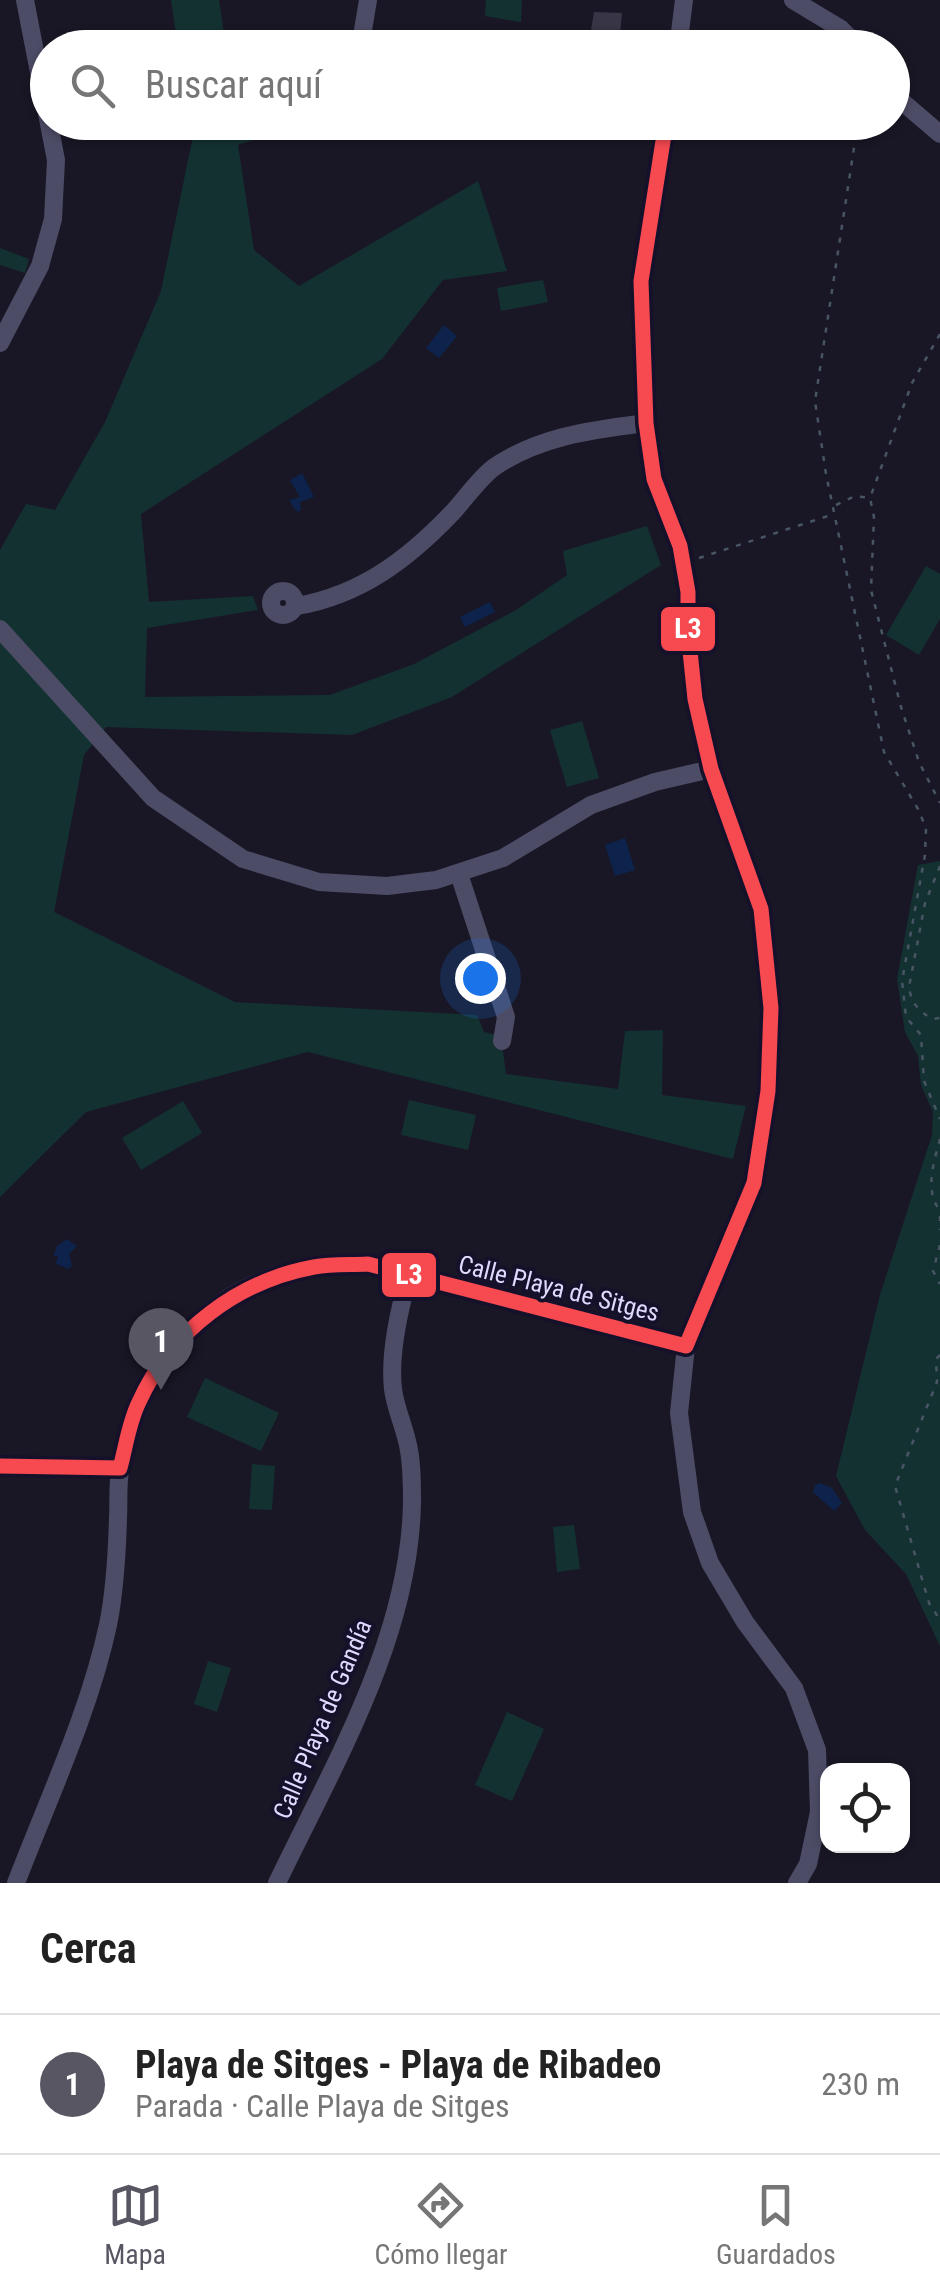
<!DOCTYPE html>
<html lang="es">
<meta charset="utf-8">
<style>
body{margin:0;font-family:"Roboto Condensed",sans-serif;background:#f6f6f6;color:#222}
.controls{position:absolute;right:30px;bottom:30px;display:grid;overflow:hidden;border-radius:20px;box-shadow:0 2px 8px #0004}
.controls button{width:90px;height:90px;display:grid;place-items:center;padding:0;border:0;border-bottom:2px solid #e0e0e0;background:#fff;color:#222;font:50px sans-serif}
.you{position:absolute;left:480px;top:978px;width:35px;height:35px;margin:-25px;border:8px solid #fff;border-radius:50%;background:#1a73e8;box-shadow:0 0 0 15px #1a73e833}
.badge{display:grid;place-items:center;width:65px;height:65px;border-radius:50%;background:#585663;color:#fff;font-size:32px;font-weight:700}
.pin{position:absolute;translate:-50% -82px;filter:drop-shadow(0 2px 5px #0008)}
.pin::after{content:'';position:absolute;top:52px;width:35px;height:30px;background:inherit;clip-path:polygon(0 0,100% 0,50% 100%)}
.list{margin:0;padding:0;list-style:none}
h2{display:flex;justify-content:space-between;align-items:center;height:130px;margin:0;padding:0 40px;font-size:42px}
h2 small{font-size:32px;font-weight:400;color:#767676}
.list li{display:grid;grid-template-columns:65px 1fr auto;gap:30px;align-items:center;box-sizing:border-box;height:140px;padding:0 40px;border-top:2px solid #e0e0e0}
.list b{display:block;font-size:38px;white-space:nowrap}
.list p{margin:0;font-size:32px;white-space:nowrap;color:#767676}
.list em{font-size:32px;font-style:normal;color:#767676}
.icon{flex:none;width:55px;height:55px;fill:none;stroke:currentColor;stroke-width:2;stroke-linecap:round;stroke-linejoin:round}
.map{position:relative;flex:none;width:940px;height:1883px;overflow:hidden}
.search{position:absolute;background:#fff;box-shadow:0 2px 8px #0004;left:30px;right:30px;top:30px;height:110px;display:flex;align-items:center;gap:25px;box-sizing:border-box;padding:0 35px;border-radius:55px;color:#767676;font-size:38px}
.sheet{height:270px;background:#fff}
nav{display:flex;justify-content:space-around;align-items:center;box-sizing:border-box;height:140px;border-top:2px solid #e0e0e0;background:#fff;font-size:28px;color:#767676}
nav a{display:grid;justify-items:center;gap:5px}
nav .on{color:#585663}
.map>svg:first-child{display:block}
.green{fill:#143132}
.water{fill:#0d234b}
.building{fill:#383546}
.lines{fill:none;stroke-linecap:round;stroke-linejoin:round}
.path{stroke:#485564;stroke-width:2.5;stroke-dasharray:5 8;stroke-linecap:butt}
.minor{stroke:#4d4c66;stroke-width:18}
.bus-1-casing{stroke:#15112b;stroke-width:22}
.bus-1{stroke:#f64950;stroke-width:15}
.labels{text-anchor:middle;stroke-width:8;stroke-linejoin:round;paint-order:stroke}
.street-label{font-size:25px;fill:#dfdbff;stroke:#15112b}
.line-badge{stroke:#15112b;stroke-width:4}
.badge-label{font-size:28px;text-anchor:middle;font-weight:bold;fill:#fff}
</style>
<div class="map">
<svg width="940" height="1883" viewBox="0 0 940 1883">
<rect width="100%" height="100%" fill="#191725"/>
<g class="green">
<polygon points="171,0 219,0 226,47 178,47"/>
<polygon points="486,0 522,0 521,22 485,16"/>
<polygon points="189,123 304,123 238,145 254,250 299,286 478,181 507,271 443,280 382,359 141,514 149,602 253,596 258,610 147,628 145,697 330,695 414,664 516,610 567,575 563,551 647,526 661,565 452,697 352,735 106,727 84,755 54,912 235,1002 477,1015 484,1032 501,1036 506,1074 618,1089 625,1031 663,1030 662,1095 746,1106 733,1159 308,1052 86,1112 0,1197 0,550 26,504 55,510 105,422 161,291 192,141"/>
<polygon points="0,248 29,259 25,273 0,265"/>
<polygon points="543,280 548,302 501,311 497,288"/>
<polygon points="926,566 940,574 940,619 919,655 886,635"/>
<polygon points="582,721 599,778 567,787 550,730"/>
<polygon points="940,861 940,1646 906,1574 865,1530 836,1476 880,1295 932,1135 933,1112 921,1085 918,1056 905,1032 897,979 918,865"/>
<polygon points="409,1100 476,1115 468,1150 401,1135"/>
<polygon points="183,1101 202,1133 141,1170 122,1138"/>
<polygon points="205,1378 279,1413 261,1451 187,1417"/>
<polygon points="252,1464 275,1466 272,1510 249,1509"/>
<polygon points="574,1525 580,1569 557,1572 553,1527"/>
<polygon points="208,1661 231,1668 217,1712 194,1704"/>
<polygon points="507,1712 544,1729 512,1801 475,1785"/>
</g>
<g class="water">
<polygon points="444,325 457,336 439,358 426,348"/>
<polygon points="302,473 314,497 300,502 301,510 297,512 289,500 300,497 290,480"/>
<polygon points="490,602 495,612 465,627 460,617"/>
<polygon points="625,838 635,870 615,876 605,845"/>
<polygon points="67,1239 77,1246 69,1254 72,1265 69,1269 56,1264 58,1255 53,1257 57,1246"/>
<polygon points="820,1483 832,1488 842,1503 834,1511 813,1492 815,1485"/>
</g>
<g class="building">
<polygon points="594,12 622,13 620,35 626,48 588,48"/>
<polygon points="409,32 425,35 423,48 406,48"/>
</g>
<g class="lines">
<g class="path">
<polyline points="858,122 815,401 826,474 884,752 918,809 926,828 925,855 902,981 906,1017 921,1035 924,1081 940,1119"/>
<polyline points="940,334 912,383 870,498 874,517 871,590 901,707 919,762 940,803"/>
<polyline points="836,505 855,496 870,498"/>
<polyline points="699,558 834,514"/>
<path d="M940 866 925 903 909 987C911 1003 918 1010 932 1019L940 1018"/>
<path d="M940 1139C934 1162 924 1190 940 1211"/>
<polyline points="940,1216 940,1230"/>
<polyline points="940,1245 933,1271 940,1284"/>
<polyline points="940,1355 936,1359 937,1382 895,1486 929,1603 940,1620"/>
</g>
<g class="minor">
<polyline points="793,0 841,29 860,48"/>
<polyline points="360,48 368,0"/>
<polyline points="678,48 684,0"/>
<polyline points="892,93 940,134"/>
<polyline points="666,122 641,281 646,423 654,479 680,546 688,592 688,632 695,699 711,769 761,909 771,1008 768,1091 754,1183 686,1346 679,1413 692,1512 710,1563 745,1622 794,1688 817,1750 819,1812 808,1864 797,1883"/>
<polyline points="0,343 40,266 53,219 56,160 25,0"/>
<circle cx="283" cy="603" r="12"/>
<path d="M297 606C361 595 408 559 452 513 465 499 478 480 493 468 539 436 592 430 646 423"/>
<polyline points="0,629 153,798 243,859 319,882 387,886 436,880 503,858 591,805 655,782 711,769"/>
<polyline points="459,874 506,1017 502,1041"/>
<polyline points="0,1466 120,1468"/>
<path d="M16 1883C48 1799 89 1713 108 1625 115 1591 117 1553 118 1518 119 1501 117 1482 121 1465 137 1385 184 1312 263 1280 296 1266 332 1265 368 1264L686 1346"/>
<path d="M277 1883C334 1764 410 1637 412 1502 412 1483 412 1459 407 1441 403 1424 395 1406 393 1389 389 1353 399 1310 409 1275"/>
</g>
<g class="bus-1-casing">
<path id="bus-1" d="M0 1466 120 1468C126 1446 129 1422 139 1402 171 1331 238 1281 314 1267 332 1264 350 1265 368 1264L686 1346 754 1183 768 1091 771 1008 761 909 711 769 695 699 688 632V592L680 546 654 479 646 423 641 281 666 122"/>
</g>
<use href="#bus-1" class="bus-1"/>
</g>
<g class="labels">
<g class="street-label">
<text transform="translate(559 1288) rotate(14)" y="9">Calle Playa de Sitges</text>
<text transform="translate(322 1719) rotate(-67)" y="9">Calle Playa de Gandía</text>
</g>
</g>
<g class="line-badge">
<rect x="659" y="605" width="58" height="48" rx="10" fill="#f64950"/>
<rect x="380" y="1251" width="58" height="48" rx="10" fill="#f64950"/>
</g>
<g class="badge-label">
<text x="688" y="638">L3</text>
<text x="409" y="1284">L3</text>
</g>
</svg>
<div class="controls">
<button><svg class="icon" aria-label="locate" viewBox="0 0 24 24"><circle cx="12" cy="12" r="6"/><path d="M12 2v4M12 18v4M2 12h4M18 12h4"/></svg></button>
</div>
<div class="you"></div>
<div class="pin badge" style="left:161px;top:1390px">1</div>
<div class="search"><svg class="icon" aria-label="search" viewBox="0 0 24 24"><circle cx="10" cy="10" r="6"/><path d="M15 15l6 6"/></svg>Buscar aquí</div>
</div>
<section class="sheet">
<h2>Cerca<small></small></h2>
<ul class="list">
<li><span class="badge">1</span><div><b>Playa de Sitges - Playa de Ribadeo</b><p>Parada · Calle Playa de Sitges</p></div><em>230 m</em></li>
</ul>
</section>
<nav>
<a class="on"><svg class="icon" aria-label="map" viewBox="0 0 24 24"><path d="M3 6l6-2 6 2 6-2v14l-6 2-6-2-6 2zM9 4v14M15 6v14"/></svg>Mapa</a>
<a><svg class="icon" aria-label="directions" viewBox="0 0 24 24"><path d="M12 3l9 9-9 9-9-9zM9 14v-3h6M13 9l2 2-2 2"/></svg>Cómo llegar</a>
<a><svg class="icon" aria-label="saved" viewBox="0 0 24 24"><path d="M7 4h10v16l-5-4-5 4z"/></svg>Guardados</a>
</nav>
